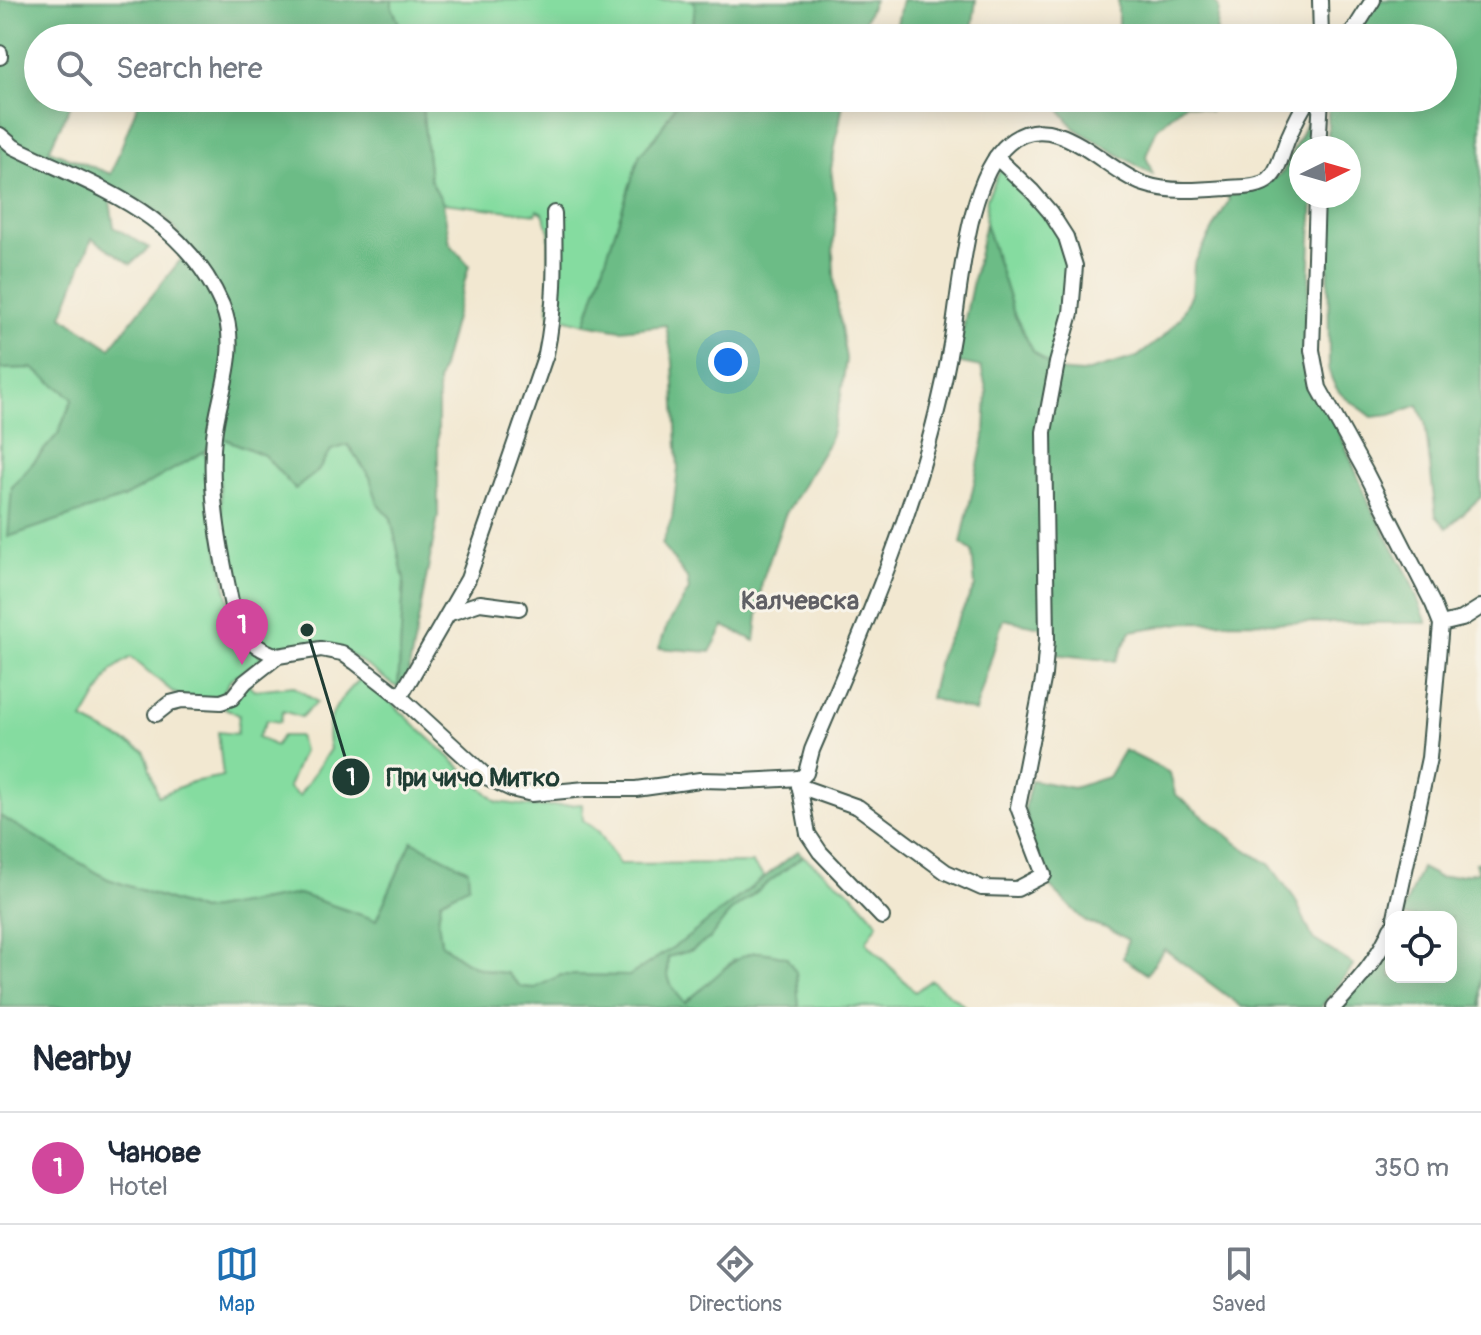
<!DOCTYPE html>
<meta charset="utf-8">
<style>
body{margin:0;font-family:Pangolin,sans-serif;background:#f6f6f7;color:#1f2937}
.controls{position:absolute;right:24px;bottom:24px;display:grid;overflow:hidden;border-radius:16px;box-shadow:0 4px 20px #0003}
.controls button{width:72px;height:72px;display:grid;place-items:center;padding:0;border:0;border-bottom:2px solid #e0e1e3;background:#fff;color:#1f2937;font:40px sans-serif}
.compass{position:absolute;left:1289px;top:136px;width:72px;height:72px;border-radius:50%;background:#fff;box-shadow:0 4px 20px #0003;rotate:85deg}
.you{position:absolute;left:728px;top:362px;width:28px;height:28px;margin:-20px;border:6px solid #fff;border-radius:50%;background:#1a73e8;box-shadow:0 0 0 12px #1a73e833}
.badge{display:grid;place-items:center;width:52px;height:52px;border-radius:50%;background:#1f6fb2;color:#fff;font-size:26px;font-weight:700}
.pin{position:absolute;translate:-50% -66px;filter:drop-shadow(0 2px 4px #0008)}
.pin::after{content:'';position:absolute;top:42px;width:28px;height:24px;background:inherit;clip-path:polygon(0 0,100% 0,50% 100%)}
.list{margin:0;padding:0;list-style:none}
h2{display:flex;justify-content:space-between;align-items:center;height:104px;margin:0;padding:0 32px;font-size:34px}
h2 small{font-size:26px;font-weight:400;color:#747a83}
.list li{display:grid;grid-template-columns:52px 1fr auto;gap:24px;align-items:center;box-sizing:border-box;height:112px;padding:0 32px;border-top:2px solid #e0e1e3}
.list b{display:block;font-size:30px;white-space:nowrap}
.list p{margin:0;font-size:26px;white-space:nowrap;color:#747a83}
.list em{font-size:26px;font-style:normal;color:#747a83}
.icon{flex:none;width:44px;height:44px;fill:none;stroke:currentColor;stroke-width:2;stroke-linecap:round;stroke-linejoin:round}
.map{position:relative;flex:none;width:1481px;height:1007px;overflow:hidden}
.search{position:absolute;background:#fff;box-shadow:0 4px 20px #0003;left:24px;right:24px;top:24px;height:88px;display:flex;align-items:center;gap:20px;box-sizing:border-box;padding:0 28px;border-radius:44px;color:#747a83;font-size:30px}
.sheet{height:216px;background:#fff}
nav{display:flex;justify-content:space-around;align-items:center;box-sizing:border-box;height:112px;border-top:2px solid #e0e1e3;background:#fff;font-size:22px;color:#747a83}
nav a{display:grid;justify-items:center;gap:4px}
nav .on{color:#1f6fb2}
.map>svg:first-child{display:block}
.green{fill:#85dca0;stroke:#528c6a;stroke-width:2}
.forest{fill:#6cbc86;stroke:#467c5d;stroke-width:2;fill-rule:evenodd}
.lines{fill:none;stroke-linecap:round;stroke-linejoin:round}
.minor-casing{stroke:#3f574c;stroke-width:18}
.minor{stroke:#fff;stroke-width:14}
.labels{text-anchor:middle;stroke-width:6;stroke-linejoin:round;paint-order:stroke}
.neighbourhood-label{font-size:26px;font-weight:bold;fill:#605f64;stroke:#f7f3e8}
.leader{fill:none;stroke:#1f3d34;stroke-width:3}
.callout-dot{fill:#1f3d34;stroke:#f7f3e8;stroke-width:3}
.mark-label{font-size:24px;text-anchor:middle;font-weight:bold;fill:#fff}
.callout-label{font-size:26px;text-anchor:middle;font-weight:bold;fill:#1f3d34;stroke:#f7f3e8;stroke-width:6;stroke-linejoin:round;paint-order:stroke}
</style>
<div class="map">
<svg width="1481" height="1007" viewBox="0 0 1481 1007">
<rect width="100%" height="100%" fill="#f7f3e8"/>
<filter id="ink" filterUnits="userSpaceOnUse"><feTurbulence type="fractalNoise" baseFrequency=".0125" numOctaves="2"/><feDisplacementMap in="SourceGraphic" scale="16" xChannelSelector="R" yChannelSelector="G"/><feConvolveMatrix kernelMatrix="1 2 1 2 8 2 1 2 1" color-interpolation-filters="sRGB"/></filter>
<filter id="wash" filterUnits="userSpaceOnUse"><feTurbulence type="fractalNoise" baseFrequency=".006" numOctaves="4" result="noise"/><feDisplacementMap in="SourceGraphic" scale="32" xChannelSelector="R" yChannelSelector="G"/><feGaussianBlur stdDeviation="1.8" result="paint"/><feColorMatrix in="noise" values="0 0 0 0 0 0 0 0 0 0 0 0 0 0 0 0 0 1.4 0 .05"/><feComposite in="paint" operator="in"/></filter>
<g filter="url(#wash)">
<rect width="100%" height="100%" fill="#f2e8d1"/>
<g class="green">
<polygon points="392,0 692,0 695,3 692,38 405,38 392,7"/>
<polygon points="421,98 679,98 657,136 640,154 585,324 549,314 549,230 543,213 537,210 536,214 443,203 430,179"/>
<polygon points="1005,160 1032,188 1077,267 1056,371 1033,351 1024,335 1014,314 985,223 987,198"/>
<path d="M32 368 73 398 58 434 12 487 123 498 205 451 216 538 233 622 262 658 232 678 220 696 197 701 174 693 131 657 112 670 83 720 144 751 158 796 192 782 223 776 218 732 237 734 239 715 223 707 246 683 254 690 293 686 317 702 301 717 283 711 280 722 267 720 258 737 275 746 282 736H299L303 751 288 787 299 796 330 749C322 716 341 698 363 676L497 802 535 807 582 804 583 820 599 832 619 864 752 863 765 877 683 941 629 976 561 975 535 988 521 987 507 973C479 972 462 962 441 943L438 920 441 901 469 885 412 841 376 920 299 894 202 911 108 879 0 816V369Z"/>
<path d="M218 436 264 455 295 489 318 471 331 450 348 445 370 477 378 504 391 518 404 580 398 688C380 676 339 642 319 642 302 642 281 658 265 647 219 618 220 485 218 436Z"/>
<path d="M803 856 853 894 878 923 866 942 915 992 931 980 966 1007H799L796 972 734 959 718 976 684 1003C671 988 665 978 668 957L692 950 710 938 730 912Z"/>
</g>
<g class="forest">
<path d="M0 0H392V7L405 38H38V98H74L49 150 111 174 140 98H421L430 179 443 203 450 244 469 265 438 382V516L404 696 398 688 404 580 391 518 378 504 370 477 348 445 331 450 318 471 295 489 264 455 218 436 205 451 123 498 8 537 12 487 58 434 73 398 32 368 0 369ZM126 194C153 208 178 220 186 253L110 348 62 316 92 238 131 264 149 248 114 227 110 201Z"/>
<polygon points="692,0 874,0 857,38 692,38 695,4"/>
<polygon points="902,0 976,0 971,38 894,38"/>
<polygon points="1118,0 1213,0 1219,8 1216,38 1118,38"/>
<path d="M1374 0H1481V497L1447 528 1436 516 1425 422 1418 405 1391 415 1372 417C1350 398 1338 401 1329 371L1328 196H1349V148H1328V98H1443V38H1350Z"/>
<polygon points="679,98 844,98 831,169 836,208 833,253 835,290 846,359 841,396 829,442 785,515 762,582 755,641 724,626 710,652 659,648 667,626 689,590 687,578 662,544 672,518 678,469 673,362 666,325 621,330 585,324 640,154 657,136"/>
<polygon points="1065,98 1215,98 1210,111 1186,103 1157,128 1146,156 1153,175 1074,128 1061,111"/>
<polygon points="1313,109 1317,117 1315,148 1301,148 1301,196 1313,196 1306,352 1371,508 1408,575 1427,623 1188,622 1131,631 1116,661 1054,654 1055,630 1003,619 975,712 930,698 941,652 975,586 972,551 961,543 985,433 987,392 981,367 956,362 985,223 1014,314 1033,351 1056,371 1082,373 1137,357 1162,338 1180,318 1192,294 1194,264 1229,200 1227,196 1260,188 1283,172"/>
<polygon points="1124,750 1170,773 1175,794 1238,844 1270,865 1295,899 1313,939 1354,965 1321,1007 1242,1007 1164,949 1147,974 1123,958 1128,940 1109,929 1086,922 1038,875 1025,808 1031,780 1073,788 1108,777"/>
<path d="M0 816 108 879 201 911 299 894 376 920 412 841 468 870 469 885 441 901 438 920 441 943C462 962 479 972 507 973L521 987 535 988 561 975 629 976 683 941 798 851 803 856 730 912 710 938 692 950 668 957C665 978 671 988 685 1003 705 988 732 956 755 952 765 951 777 955 786 957L796 972 799 1007H0Z"/>
<polygon points="1481,862 1481,1007 1340,1007 1391,936 1391,977 1451,977 1451,917 1401,917 1421,868 1440,878 1478,872 1475,863"/>
</g>
</g>
<g filter="url(#ink)">
<g class="lines">
<g class="minor-casing">
<g id="minor">
<polyline points="1320,0 1321,38"/>
<polyline points="1349,38 1373,0"/>
<polyline points="0,53 0,57"/>
<path d="M0 135 14 147C97 188 181 212 222 305 241 349 219 392 214 436 209 486 218 539 228 587 231 600 233 617 239 628 248 642 263 651 278 656"/>
<polyline points="1318,148 1321,98"/>
<polyline points="1317,196 1312,350 1319,388 1365,471 1433,604 1441,624 1429,758 1395,917"/>
<polyline points="450,613 480,603 519,608"/>
<polyline points="1441,624 1462,619 1481,607"/>
<path d="M400 697 468 579 546 354C556 306 555 261 554 213"/>
<path d="M156 714 170 703 182 700 221 702 232 698 245 682 278 656 321 649 342 653 355 662 400 697 488 778 511 789 532 794 586 789H636L700 780 742 781 801 778 806 773 812 750C869 617 929 481 952 338 961 285 967 178 1009 143 1055 105 1103 170 1144 184 1170 193 1201 190 1228 188 1240 187 1260 188 1269 179 1280 170 1283 148 1289 136 1295 122 1301 110 1309 98"/>
<polyline points="798,778 808,834 820,852 882,917"/>
<polyline points="799,786 858,807 946,872 982,888 1017,889 1044,875 1018,807 1044,675 1047,639 1044,432 1057,363 1071,313 1075,266 1066,237 1050,212 1032,191 996,157"/>
<path d="M1334 1007C1357 982 1378 960 1391 928"/>
</g>
</g>
<use href="#minor" class="minor"/>
</g>
</g>
<g class="labels">
<g class="neighbourhood-label">
<text x="800" y="609">Калчевска</text>
</g>
</g>
<path class="leader" d="M307 630L351 777"/>
<g class="callout-dot">
<circle cx="307" cy="630" r="8"/>
<circle cx="351" cy="777" r="20"/>
</g>
<g class="mark-label">
<text x="351" y="785">1</text>
</g>
<g class="callout-label">
<text x="473" y="786">При чичо Митко</text>
</g>
</svg>
<div class="controls">
<button><svg class="icon" aria-label="locate" viewBox="0 0 24 24"><circle cx="12" cy="12" r="6"/><path d="M12 2v4M12 18v4M2 12h4M18 12h4"/></svg></button>
</div>
<svg class="compass" viewBox="-18 -18 36 36"><path d="M0-13l5 13h-10z" fill="#e53935"/><path d="M0 13l5-13h-10z" fill="#747a83"/></svg>
<div class="you"></div>
<div class="pin badge" style="left:242px;top:665px;background:#d1479c">1</div>
<div class="search"><svg class="icon" aria-label="search" viewBox="0 0 24 24"><circle cx="10" cy="10" r="6"/><path d="M15 15l6 6"/></svg>Search here</div>
</div>
<section class="sheet">
<h2>Nearby<small></small></h2>
<ul class="list">
<li><span class="badge" style="background:#d1479c">1</span><div><b>Чанове</b><p>Hotel</p></div><em>350 m</em></li>
</ul>
</section>
<nav>
<a class="on"><svg class="icon" aria-label="map" viewBox="0 0 24 24"><path d="M3 6l6-2 6 2 6-2v14l-6 2-6-2-6 2zM9 4v14M15 6v14"/></svg>Map</a>
<a><svg class="icon" aria-label="directions" viewBox="0 0 24 24"><path d="M12 3l9 9-9 9-9-9zM9 14v-3h6M13 9l2 2-2 2"/></svg>Directions</a>
<a><svg class="icon" aria-label="saved" viewBox="0 0 24 24"><path d="M7 4h10v16l-5-4-5 4z"/></svg>Saved</a>
</nav>
